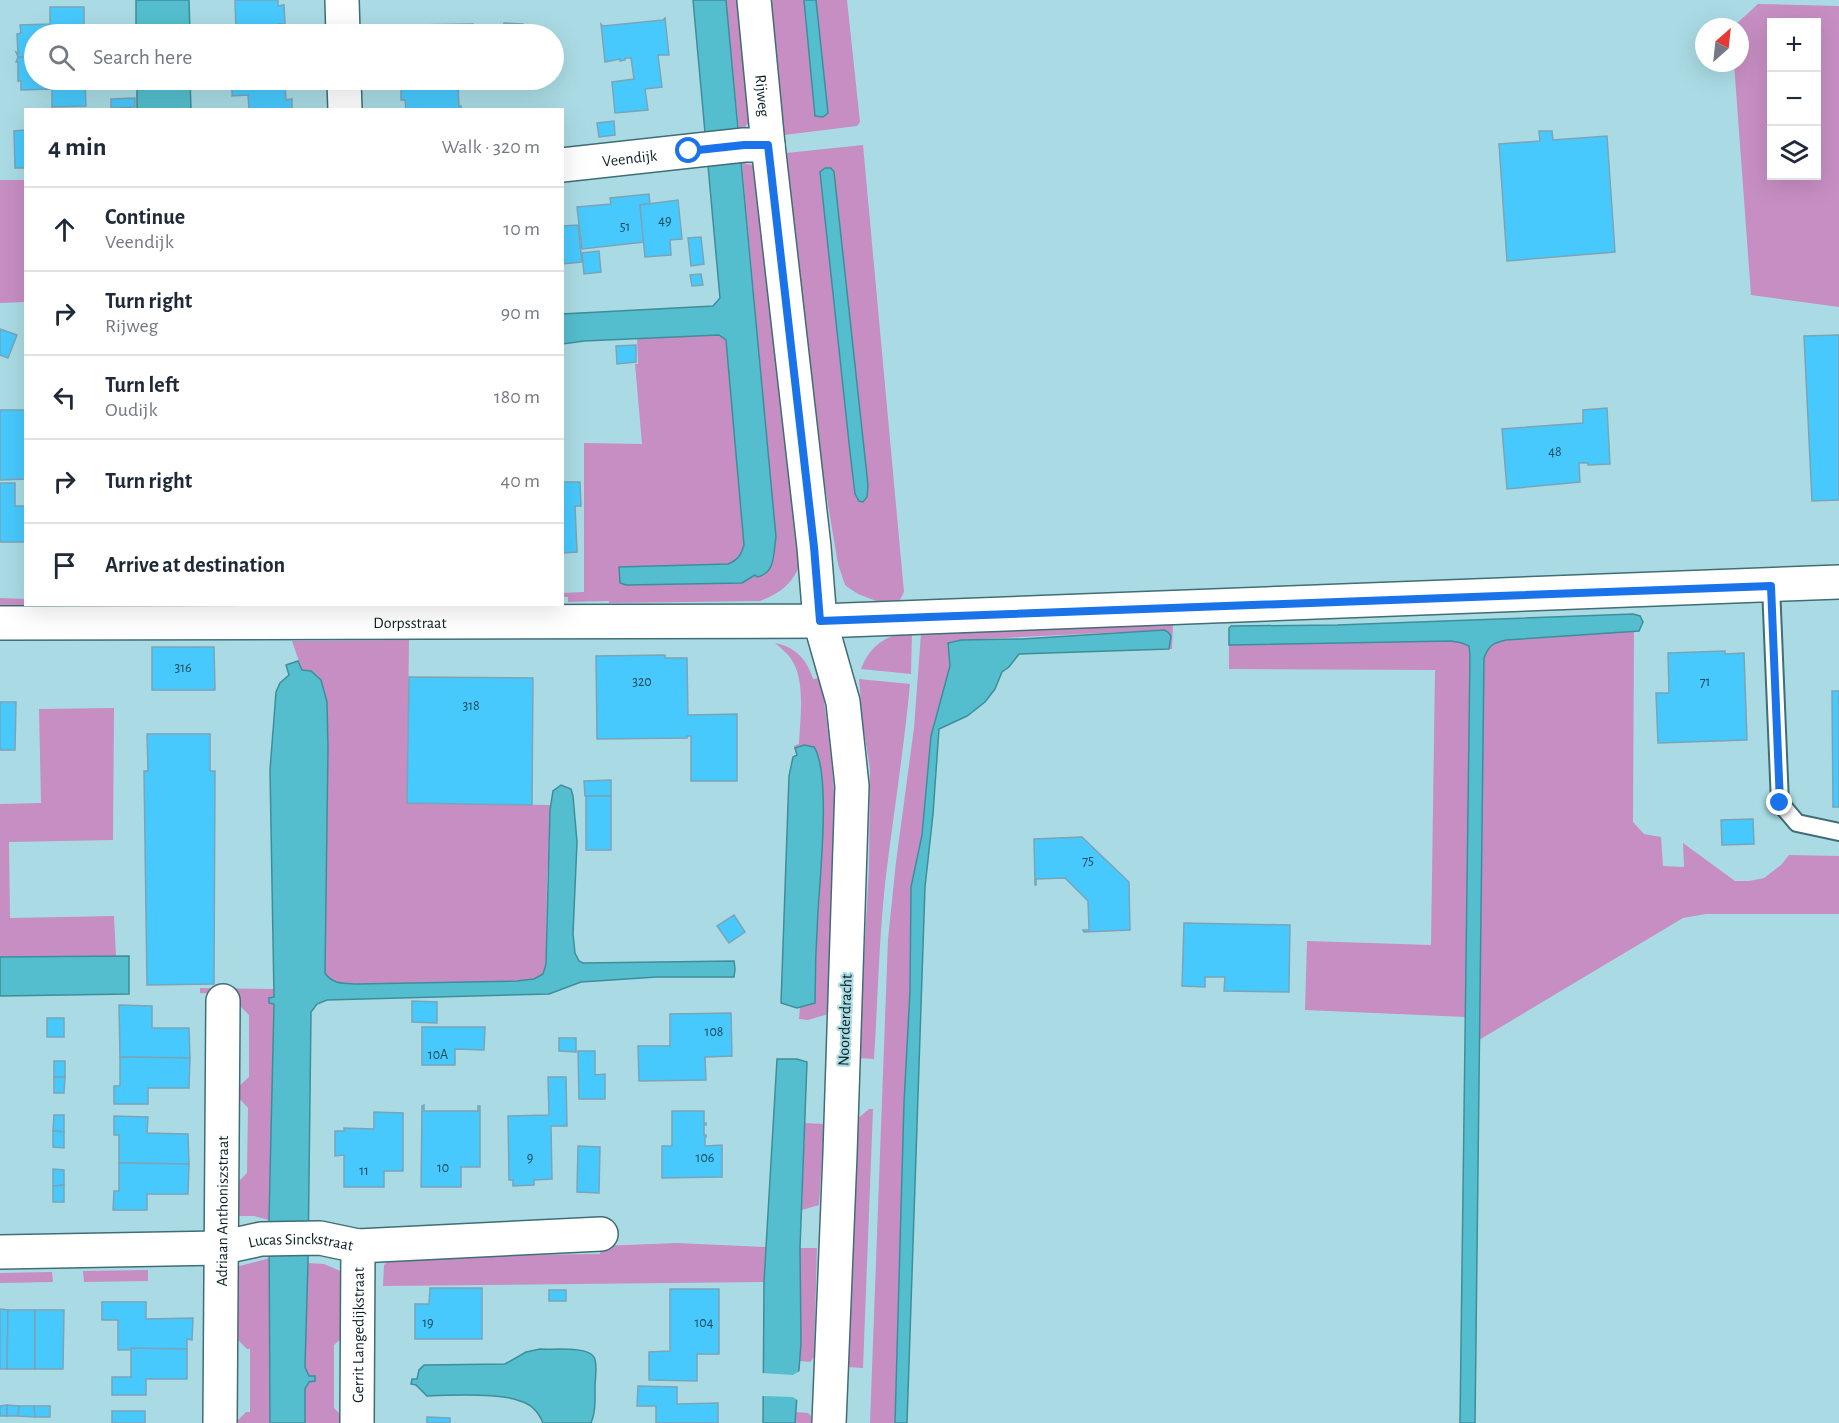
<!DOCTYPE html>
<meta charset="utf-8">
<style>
body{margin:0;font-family:"Alegreya Sans",sans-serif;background:#f6f6f7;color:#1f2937}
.controls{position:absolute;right:18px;top:18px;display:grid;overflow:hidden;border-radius:0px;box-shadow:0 6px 24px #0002}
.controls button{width:54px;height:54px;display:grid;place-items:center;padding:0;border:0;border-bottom:2px solid #e0e1e3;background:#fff;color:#1f2937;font:30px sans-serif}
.compass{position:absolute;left:1695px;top:18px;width:54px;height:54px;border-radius:50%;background:#fff;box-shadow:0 6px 24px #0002;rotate:27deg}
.stop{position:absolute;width:18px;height:18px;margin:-14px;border:4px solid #1a73e8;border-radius:50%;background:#fff}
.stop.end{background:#1a73e8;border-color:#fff;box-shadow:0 2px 6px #0008}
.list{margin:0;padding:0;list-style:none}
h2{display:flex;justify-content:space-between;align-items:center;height:78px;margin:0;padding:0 24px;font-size:26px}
h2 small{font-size:20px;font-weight:400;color:#747a83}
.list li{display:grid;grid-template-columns:39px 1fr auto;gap:18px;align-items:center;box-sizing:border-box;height:84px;padding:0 24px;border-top:2px solid #e0e1e3}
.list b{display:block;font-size:22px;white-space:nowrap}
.list p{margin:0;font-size:20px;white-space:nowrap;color:#747a83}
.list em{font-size:20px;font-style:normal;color:#747a83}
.icon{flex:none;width:33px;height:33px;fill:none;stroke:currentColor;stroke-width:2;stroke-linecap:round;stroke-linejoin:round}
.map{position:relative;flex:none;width:1839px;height:1423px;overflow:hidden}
.search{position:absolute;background:#fff;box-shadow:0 6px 24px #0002;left:24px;top:24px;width:540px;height:66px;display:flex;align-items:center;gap:15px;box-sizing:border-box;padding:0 21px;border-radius:33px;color:#747a83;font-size:22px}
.panel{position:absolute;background:#fff;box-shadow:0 6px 24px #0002;left:24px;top:108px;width:540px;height:498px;border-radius:0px}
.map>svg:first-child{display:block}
.green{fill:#c78ec3;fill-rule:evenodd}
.water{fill:#54bece;stroke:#3e8e9a;stroke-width:1.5}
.pier{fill:#aadbe4}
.building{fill:#47c9fd;stroke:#7ba4b7;stroke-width:1.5}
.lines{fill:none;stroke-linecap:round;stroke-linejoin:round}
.service-casing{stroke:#3f6e75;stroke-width:20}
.minor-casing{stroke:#3f6e75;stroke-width:36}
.tertiary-casing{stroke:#3f6e75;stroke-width:36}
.service{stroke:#fff;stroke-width:16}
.minor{stroke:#fff;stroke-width:33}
.tertiary{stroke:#fff;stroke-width:33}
.route{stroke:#1a73e8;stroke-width:8}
.labels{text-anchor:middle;stroke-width:4.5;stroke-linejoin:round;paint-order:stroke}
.number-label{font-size:14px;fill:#1a4a59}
.street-label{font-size:16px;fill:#0b1f22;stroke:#aadbe4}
</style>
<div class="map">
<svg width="1839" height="1423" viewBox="0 0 1839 1423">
<rect width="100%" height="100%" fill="#aadbe4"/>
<g class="green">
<polygon points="726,0 740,0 750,126 747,124 744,129 739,131"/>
<polygon points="771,0 804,0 815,116 820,117 828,113 816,0 847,0 860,122 857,126 784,135"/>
<path d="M1758 4 1839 6V307L1751 295 1734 63H1740V27H1733ZM1772 22H1816V176H1772Z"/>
<path d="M863 145 904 592 898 604H884L858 594 849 588 845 585 838 564 820 457 786 153ZM825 168 834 172 868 485 856 498 850 452 820 173Z"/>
<path d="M746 162V164L754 165 800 564C793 584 779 594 760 601L609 603V601L568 602V597H563L562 593 584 592V443L642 444 635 364H638L637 338 719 335 726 340 744 545C741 555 738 560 728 564L619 567 620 583 626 585 742 583 756 575 765 573 776 537 742 163Z"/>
<polygon points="0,180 25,180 25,302 0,303"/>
<polygon points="0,598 25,599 26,604 182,605 0,607"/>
<polygon points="1173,622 1172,649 1169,649 1170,646 1170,634 1164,630 961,640 949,644 950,666 931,736 922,835 911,887 910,991 904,1103 895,1423 870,1423 888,939 896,862 914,728 921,634 924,630"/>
<path d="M1634 631 1633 822 1644 834 1661 837 1663 866 1684 867 1683 843 1735 881H1749L1764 878 1781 865 1789 855 1839 856V914H1706L1683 918 1479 1040 1484 657C1489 645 1493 643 1506 640Z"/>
<path d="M912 632 911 674 861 669C870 645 887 634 912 632Z"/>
<polygon points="409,640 407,803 551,805 547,879 546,964 543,974 534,979 517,981 358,984 334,982 325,973 328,748 327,702 318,676 311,671 302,670 292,641"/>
<polygon points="1451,641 1462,643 1469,646 1470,655 1466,1017 1305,1010 1307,941 1431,945 1435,670 1229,669 1229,645"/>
<path d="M775 643C795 647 807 659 813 679L821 678C827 722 833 766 835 811 836 878 830 947 828 1014L808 1020 799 1019 800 1007 815 1003V962L824 806 822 777 795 748 796 755 794 746 799 744C800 721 805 685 794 664 790 655 782 649 775 643Z"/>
<path d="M859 679 910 684C904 748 894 811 886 875 879 936 878 998 874 1059L859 1058 869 866 870 769 863 725Z"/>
<polygon points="114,708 113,840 9,842 10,918 114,916 116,956 0,957 0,804 41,803 39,709"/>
<polygon points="200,988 274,989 274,998 269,998 269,1003 274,1003 269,1220 254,1216 237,1216 237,1183 247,1173 248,1108 238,1097 238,1087 249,1077 249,1015 238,1004 238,994 200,993"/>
<polygon points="869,1109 873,1109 863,1368 847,1367 857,1119"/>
<polygon points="805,1123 824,1124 819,1205 802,1210"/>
<polygon points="677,1243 766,1247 764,1282 383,1286 384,1265 389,1260 426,1256 600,1254 601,1246"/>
<polygon points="800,1248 817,1248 814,1357 810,1362 800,1361"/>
<polygon points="270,1258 270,1423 235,1423 246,1412 250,1412 250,1349 247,1349 236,1338 236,1267"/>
<polygon points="308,1263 324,1264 345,1273 345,1335 334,1345 334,1408 344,1418 344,1423 305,1423 305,1389 309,1382 315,1381 315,1377 309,1377 305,1367"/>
<polygon points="148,1270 148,1281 84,1282 83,1271"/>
<polygon points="52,1272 53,1282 0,1283 0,1273"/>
<polygon points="796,1412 808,1413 811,1416 811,1423 795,1423"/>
</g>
<g class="water">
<polygon points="136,0 189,0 190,34 136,34"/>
<path d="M693 0H726L776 537C773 554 776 573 757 577L755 575 742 583 626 585 620 583 619 567 728 564C738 560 741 555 744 545L726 340 719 335 584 341 563 344 562 314 713 306 720 298Z"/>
<polygon points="804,0 816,0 828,113 823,117 815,116"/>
<polygon points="137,80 190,80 191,109 137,109"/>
<polygon points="825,168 831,168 834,172 868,485 867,497 863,502 859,501 855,494 850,452 820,172"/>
<path d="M1633 614 1640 616 1643 622 1639 631 1506 640C1493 643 1489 645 1484 658L1475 1423H1460L1470 655 1469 646 1462 643 1451 641 1229 645V628L1231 626 1337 625Z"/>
<polygon points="1164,630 1168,632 1171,636 1169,649 1019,654 1009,667 1002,672 995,689 985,702 967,716 939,729 933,814 925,887 907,1423 895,1423 904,1103 910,991 911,887 922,835 931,736 950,666 948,643 961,640 1022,639"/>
<path d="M298 661 302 670 311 671 321 680 327 702 328 748 325 973C333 985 344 983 358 984L517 981 534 979 543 974 546 964 550 810 553 791 561 785 571 789 573 796 577 842 573 934 575 953 579 961 583 963 734 961 735 969 734 977H657L581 982 549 994 327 1000 317 1004 311 1012 308 1263 305 1367 309 1376H315V1381L309 1382 305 1389V1423H270L269 1220 274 1004 269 1003V998L274 997 270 770 276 692 280 683 289 675 286 665Z"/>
<path d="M804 745 814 747C831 772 820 878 818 911 816 942 815 972 815 1003L797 1008 781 1003 789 776 793 757 797 755 795 748Z"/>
<polygon points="129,956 129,994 0,996 0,957"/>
<polygon points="777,1059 797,1059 807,1062 800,1248 801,1343 795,1423 763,1423 764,1282"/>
<path d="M540 1349C552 1350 588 1346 594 1357 598 1365 595 1378 595 1386 595 1398 596 1412 591 1423H543C539 1413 531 1404 520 1401 502 1393 448 1395 427 1396L416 1385 411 1384 412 1379H417L419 1370 424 1365 505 1364 526 1352Z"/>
</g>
<polygon class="pier" points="803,1369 800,1402 793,1397 760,1396 760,1373 793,1375"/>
<g class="building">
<polygon points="235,0 278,0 278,6 284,5 285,24 278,24 278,34 236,34"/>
<polygon points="50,7 84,7 84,34 34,34 34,57 18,57 16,52 18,53 17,34 21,33 20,25 50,24"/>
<polygon points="665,18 669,55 658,55 662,87 645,89 648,110 615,113 612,82 634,79 631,58 625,58 625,60 620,61 620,59 605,62 601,24 603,26 663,20"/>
<polygon points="504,23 523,24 523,34 504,34"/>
<polygon points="473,24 473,34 412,34 412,25"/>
<polygon points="18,57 34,57 34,80 85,80 86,106 52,107 52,89 21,90 21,81 18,81 18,62 16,62"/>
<polygon points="232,80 275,80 276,84 285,84 286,100 292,99 292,110 249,110 248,95 232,96"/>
<polygon points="401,80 474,80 474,86 458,87 459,106 461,106 461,110 406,110 405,100 401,100"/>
<polygon points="135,98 135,107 111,108 111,99"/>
<polygon points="614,121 615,135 599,137 597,123"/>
<polygon points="26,130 26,168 15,168 14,131"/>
<polygon points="1539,131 1552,131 1553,140 1607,136 1615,252 1507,261 1499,144 1540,141"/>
<polygon points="649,194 650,204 640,205 644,242 582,249 577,207 611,204 610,198"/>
<polygon points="678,200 682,239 670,240 671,255 645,257 640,205"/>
<polygon points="578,225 582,262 562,264 562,226"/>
<polygon points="701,237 704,264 691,266 688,238"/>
<polygon points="599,251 601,272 584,274 582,253"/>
<polygon points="701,274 703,285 692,286 690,275"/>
<polygon points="0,329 17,335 8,358 0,355"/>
<polygon points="1839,335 1839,500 1812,501 1804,336"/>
<polygon points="636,345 636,362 617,364 616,346"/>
<polygon points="1607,408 1610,464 1588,465 1588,463 1579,463 1580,482 1507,489 1502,429 1583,423 1583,410"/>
<polygon points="0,410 26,410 26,479 0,480"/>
<polygon points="562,482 580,482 581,506 575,506 577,552 562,553"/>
<polygon points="0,483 15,483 15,506 26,506 26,542 0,542"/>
<polygon points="152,647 214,647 215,690 152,690"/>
<polygon points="1725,651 1725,654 1744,653 1747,740 1658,743 1656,693 1669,693 1668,653"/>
<polygon points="665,655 665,658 687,658 688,715 737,714 737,781 691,781 691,736 687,736 687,738 597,739 596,656"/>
<polygon points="409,677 533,678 532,805 407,803"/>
<polygon points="1832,691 1839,691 1839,807 1833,807"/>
<polygon points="0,702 16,702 15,750 0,750"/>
<polygon points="147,734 210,734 210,771 215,771 214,984 147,985 144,771 148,771"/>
<polygon points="611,780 611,796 585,796 584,781"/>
<rect x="586" y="796" width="25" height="54"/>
<polygon points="1753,819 1754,844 1722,845 1721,820"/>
<polygon points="1082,837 1129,882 1130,930 1084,932 1083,930 1089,930 1088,901 1065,878 1036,879 1036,885 1035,885 1034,839"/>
<polygon points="734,915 745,932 729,943 717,926"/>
<polygon points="1184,923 1290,925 1289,992 1224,991 1225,977 1205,977 1205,987 1182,986"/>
<polygon points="412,1001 437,1002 437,1023 412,1022"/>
<polygon points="119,1005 152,1006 152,1028 189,1028 190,1058 120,1057"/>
<polygon points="731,1013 732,1056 705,1057 706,1080 639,1081 638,1046 670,1046 670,1014"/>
<rect x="47" y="1018" width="17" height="19"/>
<polygon points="422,1027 485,1027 484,1050 455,1049 455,1065 422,1065"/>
<polygon points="559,1038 576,1038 576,1052 559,1051"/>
<polygon points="578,1051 595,1051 595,1075 605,1074 605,1099 579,1099"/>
<polygon points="120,1057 190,1058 189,1088 148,1088 148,1104 114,1104 114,1086 120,1086"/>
<rect x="54" y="1061" width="11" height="16"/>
<polygon points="54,1077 65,1077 64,1093 54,1093"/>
<polygon points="548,1077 566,1077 567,1126 551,1126 552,1179 534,1180 534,1185 513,1186 513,1180 509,1180 508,1116 549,1115"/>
<polygon points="424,1105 424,1111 478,1111 478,1106 480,1106 480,1167 461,1167 461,1187 421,1187 422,1106"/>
<polygon points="672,1111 704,1111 704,1123 706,1123 706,1125 704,1125 704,1135 706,1135 706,1137 705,1137 705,1146 722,1145 722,1177 662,1178 662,1146 672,1146"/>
<polygon points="374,1112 403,1113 403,1171 384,1171 384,1187 344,1187 344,1155 335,1156 335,1131 344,1131 344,1128 374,1129"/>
<polygon points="54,1115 64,1115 64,1132 53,1131"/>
<polygon points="114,1116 148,1117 147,1133 188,1134 189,1164 119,1163 119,1135 114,1135"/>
<polygon points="53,1131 64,1132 64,1148 53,1147"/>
<polygon points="578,1146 600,1147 599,1193 577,1192"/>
<polygon points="119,1163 189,1164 188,1194 147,1194 147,1210 113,1210 114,1191 119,1191"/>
<polygon points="53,1169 64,1170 64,1185 53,1186"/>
<polygon points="64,1185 64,1202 53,1202 53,1186"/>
<polygon points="430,1288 482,1288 482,1339 415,1339 415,1304 429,1304"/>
<polygon points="670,1289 719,1289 719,1354 697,1354 697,1381 649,1380 649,1352 670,1351"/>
<rect x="549" y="1290" width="17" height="11"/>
<polygon points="102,1302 146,1302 146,1319 193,1318 192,1340 187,1339 187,1349 118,1350 118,1320 102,1320"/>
<polygon points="0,1309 8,1310 7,1369 0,1369"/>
<polygon points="8,1310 35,1310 35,1369 7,1369"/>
<polygon points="35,1310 64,1310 63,1369 35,1369"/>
<polygon points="131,1348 187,1349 187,1379 146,1379 146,1395 112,1395 112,1377 131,1377"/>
<polygon points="638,1386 677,1387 677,1404 718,1403 718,1423 656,1423 656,1406 637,1406"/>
<polygon points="7,1405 7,1416 0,1416 0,1406"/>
<polygon points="7,1405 19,1406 18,1416 7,1416"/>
<polygon points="19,1406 34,1406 35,1417 18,1416"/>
<polygon points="34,1406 50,1406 50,1417 35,1417"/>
<rect x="112" y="1411" width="33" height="12"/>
<polygon points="427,1417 450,1418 450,1423 427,1423"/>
</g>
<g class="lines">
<g class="service-casing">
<polyline id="service" points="1771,586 1780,803 1797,823 1839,832"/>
</g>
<g class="minor-casing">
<g id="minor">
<polyline points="342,0 343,34"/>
<polyline points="344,80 345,110"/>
<path id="s1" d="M562 165 744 145H768"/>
<path id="s2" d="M0 1252 220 1248 261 1239 320 1238 358 1246 601 1234"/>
<path id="s3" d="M220 1423 223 1001"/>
<path id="s4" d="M357 1423 358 1246"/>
</g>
</g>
<g class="tertiary-casing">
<g id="tertiary">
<path id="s5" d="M754 0 768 145 814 547 820 621 843 702 852 786 840 1154 829 1423"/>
<path id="s6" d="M0 623 820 621 1839 582"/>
</g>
</g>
<use href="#service" class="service"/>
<use href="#minor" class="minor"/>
<use href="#tertiary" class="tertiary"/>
</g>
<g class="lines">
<polyline class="route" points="689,151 744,145 768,145 814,547 820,621 1771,586 1780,803"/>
</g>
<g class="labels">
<g class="number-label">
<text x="665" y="225">49</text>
<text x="625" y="231">51</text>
<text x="1555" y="456">48</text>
<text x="183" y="672">316</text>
<text x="642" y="686">320</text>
<text x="1705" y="686">71</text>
<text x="471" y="710">318</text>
<text x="1088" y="865">75</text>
<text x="714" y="1036">108</text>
<text x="438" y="1059">10A</text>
<text x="530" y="1162">9</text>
<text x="705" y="1162">106</text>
<text x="443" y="1172">10</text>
<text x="364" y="1175">11</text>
<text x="428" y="1327">19</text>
<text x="704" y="1327">104</text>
</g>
<g class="street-label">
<text dy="6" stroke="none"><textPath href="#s5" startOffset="96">Rijweg</textPath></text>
<text dy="6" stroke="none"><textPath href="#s1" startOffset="68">Veendijk</textPath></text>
<text dy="6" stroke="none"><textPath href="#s6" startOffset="410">Dorpsstraat</textPath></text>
<text transform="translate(844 1020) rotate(-88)" y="6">Noorderdracht</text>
<text dy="6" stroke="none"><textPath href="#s3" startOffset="212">Adriaan Anthoniszstraat</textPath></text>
<text dy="6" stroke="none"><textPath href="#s2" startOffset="302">Lucas Sinckstraat</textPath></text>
<text dy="6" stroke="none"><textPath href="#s4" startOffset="88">Gerrit Langedijkstraat</textPath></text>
</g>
</g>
</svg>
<div class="controls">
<button>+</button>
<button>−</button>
<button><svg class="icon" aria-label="layers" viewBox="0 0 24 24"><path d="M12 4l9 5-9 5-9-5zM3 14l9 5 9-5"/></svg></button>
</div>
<svg class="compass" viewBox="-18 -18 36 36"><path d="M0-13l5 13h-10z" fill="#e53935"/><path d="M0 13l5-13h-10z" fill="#747a83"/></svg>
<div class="stop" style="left:689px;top:151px"></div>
<div class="stop end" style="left:1780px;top:803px"></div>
<div class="search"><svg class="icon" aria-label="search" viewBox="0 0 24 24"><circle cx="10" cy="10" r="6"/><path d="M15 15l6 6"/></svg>Search here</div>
<section class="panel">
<h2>4 min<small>Walk · 320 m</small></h2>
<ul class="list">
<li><svg class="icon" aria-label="ahead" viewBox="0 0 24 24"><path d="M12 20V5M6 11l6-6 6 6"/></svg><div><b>Continue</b><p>Veendijk</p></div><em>10 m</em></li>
<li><svg class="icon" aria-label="right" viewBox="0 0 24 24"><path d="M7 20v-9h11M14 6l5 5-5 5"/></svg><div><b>Turn right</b><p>Rijweg</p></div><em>90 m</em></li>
<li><svg class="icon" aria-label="left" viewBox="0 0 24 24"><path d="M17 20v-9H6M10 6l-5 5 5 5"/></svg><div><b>Turn left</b><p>Oudijk</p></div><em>180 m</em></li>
<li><svg class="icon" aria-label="right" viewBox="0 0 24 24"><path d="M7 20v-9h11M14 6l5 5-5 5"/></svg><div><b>Turn right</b></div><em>40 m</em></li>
<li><svg class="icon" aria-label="arrive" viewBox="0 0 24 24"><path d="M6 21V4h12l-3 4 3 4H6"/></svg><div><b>Arrive at destination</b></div></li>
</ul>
</section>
</div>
